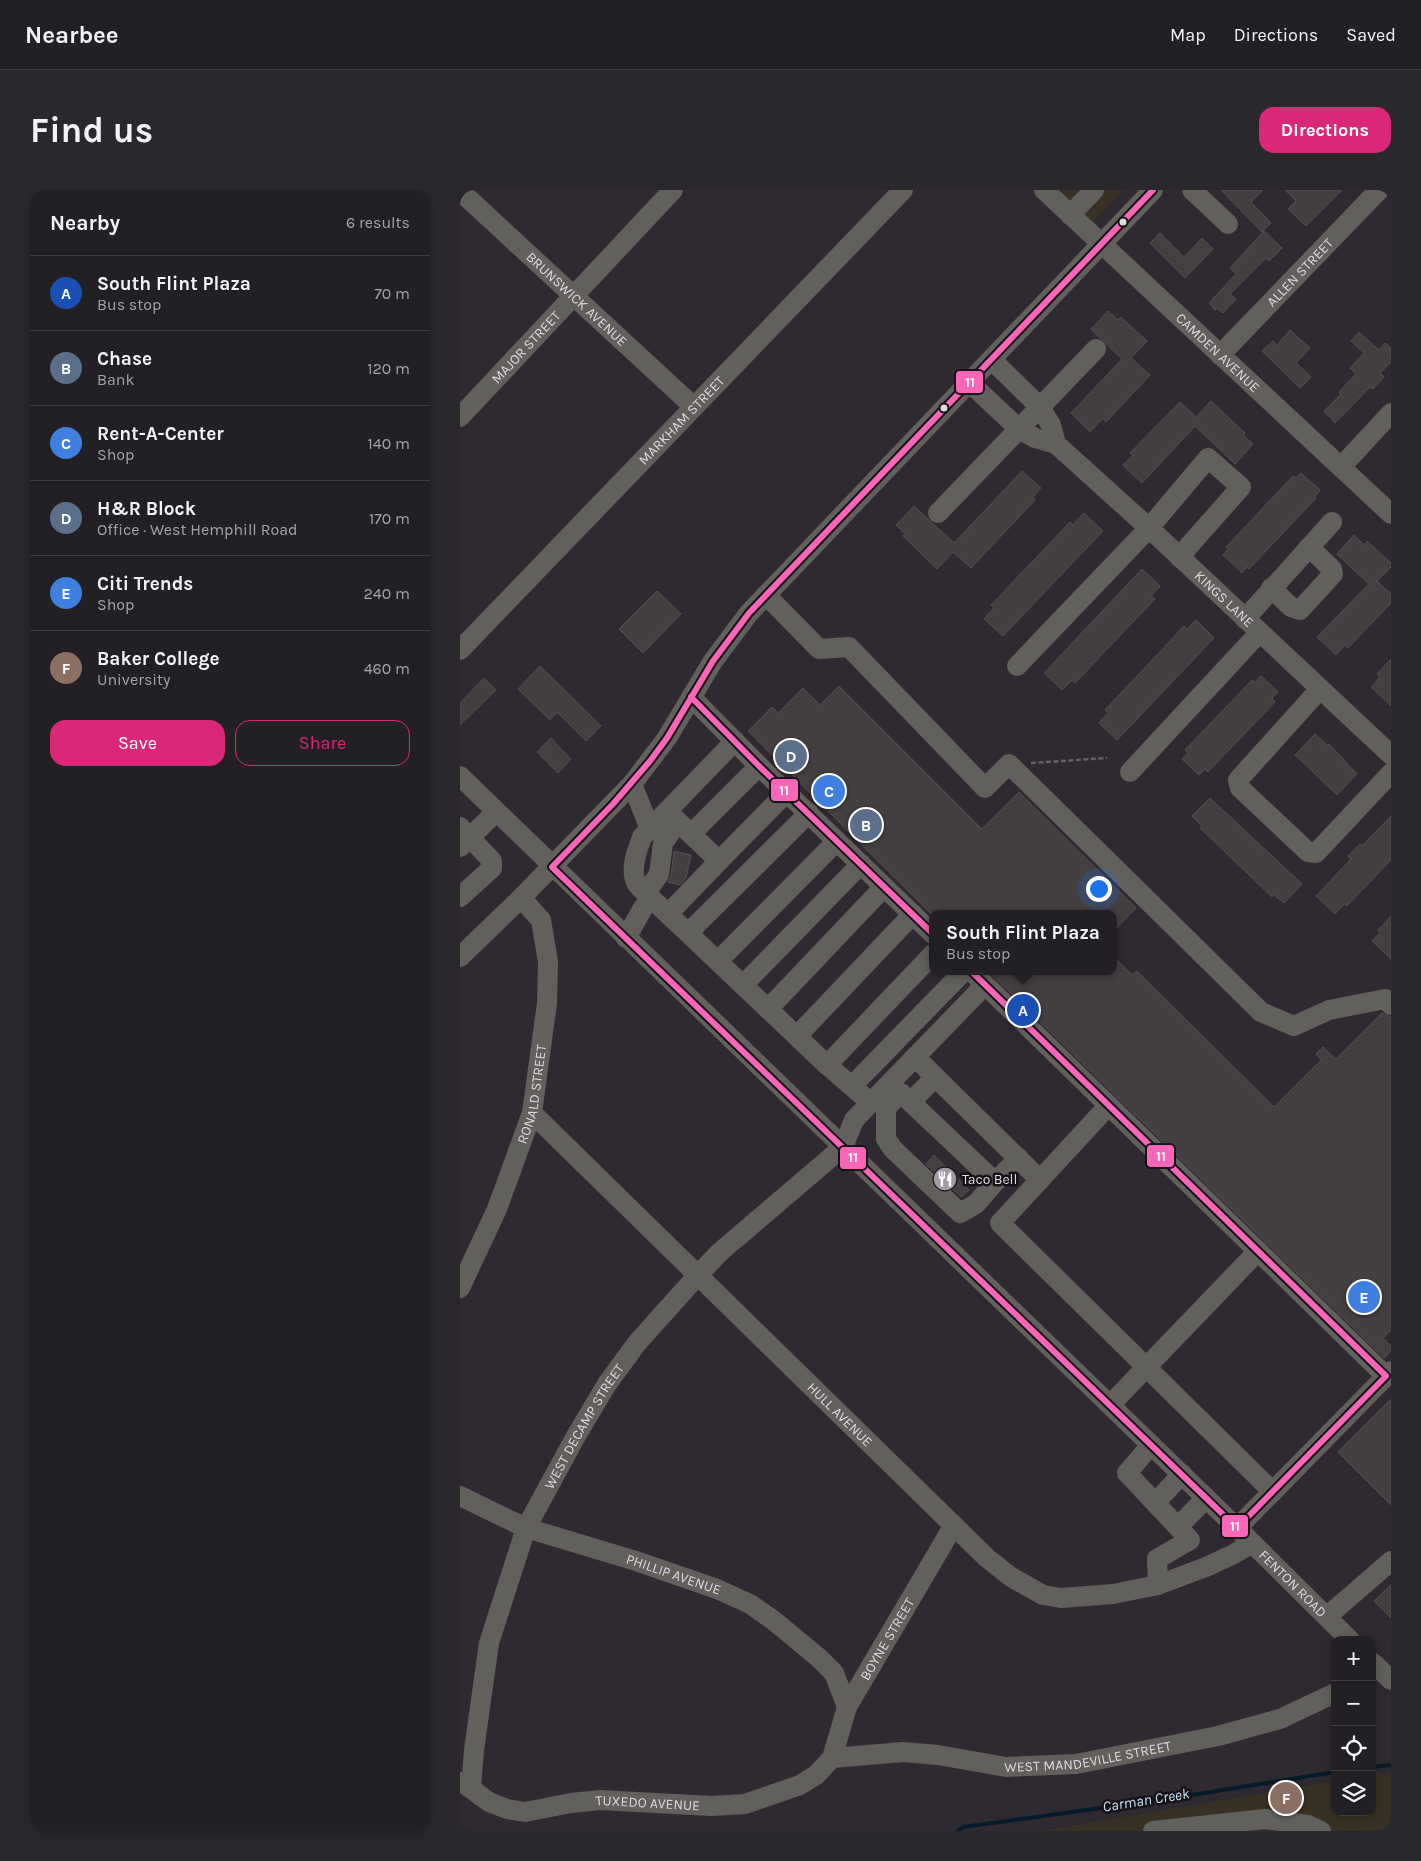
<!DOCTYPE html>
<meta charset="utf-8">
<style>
body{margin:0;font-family:Karla,sans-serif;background:#2b282d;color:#f1f3f6}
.controls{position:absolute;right:15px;bottom:15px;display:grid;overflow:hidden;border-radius:10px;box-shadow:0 2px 12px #0003}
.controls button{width:45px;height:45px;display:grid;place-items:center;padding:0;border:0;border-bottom:1px solid #403e42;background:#232025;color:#f1f3f6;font:25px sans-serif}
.you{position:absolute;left:638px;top:698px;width:18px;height:18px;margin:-12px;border:4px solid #fff;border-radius:50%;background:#1a73e8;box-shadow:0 0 0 8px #1a73e833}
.badge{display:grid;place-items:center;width:32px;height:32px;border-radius:50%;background:#db2777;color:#fff;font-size:16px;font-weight:700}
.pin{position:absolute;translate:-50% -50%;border:2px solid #fff;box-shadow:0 1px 5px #0006}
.popup{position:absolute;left:469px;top:720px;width:188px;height:65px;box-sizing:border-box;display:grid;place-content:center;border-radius:10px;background:#232025;filter:drop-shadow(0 1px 4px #0005);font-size:16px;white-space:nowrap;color:#a3a3a7}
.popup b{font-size:19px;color:#f1f3f6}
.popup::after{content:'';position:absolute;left:50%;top:100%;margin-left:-10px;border:10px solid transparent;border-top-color:#232025}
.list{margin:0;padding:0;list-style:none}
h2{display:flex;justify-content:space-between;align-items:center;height:65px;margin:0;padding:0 20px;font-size:21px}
h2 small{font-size:16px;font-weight:400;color:#a3a3a7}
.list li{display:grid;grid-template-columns:32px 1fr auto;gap:15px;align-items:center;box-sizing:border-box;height:75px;padding:0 20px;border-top:1px solid #403e42}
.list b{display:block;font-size:19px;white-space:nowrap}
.list p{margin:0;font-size:16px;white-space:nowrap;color:#a3a3a7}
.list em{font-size:16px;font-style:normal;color:#a3a3a7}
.actions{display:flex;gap:10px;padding:15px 20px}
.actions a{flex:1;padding:11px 0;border:1px solid #db2777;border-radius:15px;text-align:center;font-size:18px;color:#db2777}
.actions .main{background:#db2777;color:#fff}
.icon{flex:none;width:28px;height:28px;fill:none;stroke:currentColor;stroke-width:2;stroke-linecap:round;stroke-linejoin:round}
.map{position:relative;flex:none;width:931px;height:1641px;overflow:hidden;border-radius:15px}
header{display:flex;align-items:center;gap:30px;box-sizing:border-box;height:70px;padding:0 25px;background:#232025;border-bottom:1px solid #403e42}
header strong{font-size:24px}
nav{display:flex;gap:28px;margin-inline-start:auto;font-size:18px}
.intro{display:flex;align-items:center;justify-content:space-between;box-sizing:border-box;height:120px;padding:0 30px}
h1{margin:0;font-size:35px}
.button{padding:12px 22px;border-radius:15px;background:#db2777;color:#fff;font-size:18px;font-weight:700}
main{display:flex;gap:30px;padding:0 30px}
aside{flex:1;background:#232025;border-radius:15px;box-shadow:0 2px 12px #0003}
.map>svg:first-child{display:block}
.education{fill:#383123}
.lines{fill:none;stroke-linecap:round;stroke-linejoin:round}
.stream{stroke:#041b2b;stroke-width:4}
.building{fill:#443f41;stroke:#544e50}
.path{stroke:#656263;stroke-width:2.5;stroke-dasharray:5 2.5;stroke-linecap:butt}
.minor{stroke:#62605d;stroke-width:20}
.bus-1-casing{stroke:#161217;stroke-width:10}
.bus-1{stroke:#fa66b7;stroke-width:6}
.bus-dot{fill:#ded9e1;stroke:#161217;stroke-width:2}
.labels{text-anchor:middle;stroke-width:5;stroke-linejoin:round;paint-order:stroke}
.street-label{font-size:14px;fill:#ded9e1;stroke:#161217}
.poi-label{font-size:14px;fill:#ded9e1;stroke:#161217;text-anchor:start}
.water-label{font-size:15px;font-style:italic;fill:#c4e4fb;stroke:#161217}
.line-badge{stroke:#161217;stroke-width:2}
.badge-label{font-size:14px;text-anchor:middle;font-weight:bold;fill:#fff}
</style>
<header>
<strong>Nearbee</strong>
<nav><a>Map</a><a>Directions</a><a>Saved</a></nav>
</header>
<div class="intro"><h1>Find us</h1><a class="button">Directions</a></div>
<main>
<aside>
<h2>Nearby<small>6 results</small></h2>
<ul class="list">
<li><span class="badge" style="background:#1a4fb4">A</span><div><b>South Flint Plaza</b><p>Bus stop</p></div><em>70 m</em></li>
<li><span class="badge" style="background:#5c6f8a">B</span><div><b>Chase</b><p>Bank</p></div><em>120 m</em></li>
<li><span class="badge" style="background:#3f7fe0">C</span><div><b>Rent-A-Center</b><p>Shop</p></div><em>140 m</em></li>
<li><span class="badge" style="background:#5c6f8a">D</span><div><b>H&amp;R Block</b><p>Office · West Hemphill Road</p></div><em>170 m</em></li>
<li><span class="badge" style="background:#3f7fe0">E</span><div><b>Citi Trends</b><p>Shop</p></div><em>240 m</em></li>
<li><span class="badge" style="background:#8d6e63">F</span><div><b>Baker College</b><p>University</p></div><em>460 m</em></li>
</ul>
<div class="actions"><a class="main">Save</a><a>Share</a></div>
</aside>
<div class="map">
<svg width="931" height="1641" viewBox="0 0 931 1641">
<rect width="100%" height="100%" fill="#2f2a31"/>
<g class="education">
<polygon points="600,0 664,0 633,32"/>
<polygon points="912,1582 931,1585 931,1641 582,1641 875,1591 875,1622 912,1622"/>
</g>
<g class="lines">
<g class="stream">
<polyline points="912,1577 931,1575"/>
<polyline points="498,1641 503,1637 713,1608 875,1582"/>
</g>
</g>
<g class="building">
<polygon points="761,0 803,0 791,12 811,33 802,42"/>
<polygon points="825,0 882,0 846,36 828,19 836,11"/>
<polygon points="804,41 822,58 809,71 806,68 770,104 776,109 763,123 757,118 755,120 749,113 776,84 770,78"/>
<polygon points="700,43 724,67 742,48 753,59 725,88 690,53"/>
<polygon points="648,121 658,130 661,127 687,151 671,168 690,185 646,232 643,228 630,242 611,223 662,169 631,139"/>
<polygon points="830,140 850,158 836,173 851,187 840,198 802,161 813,151 817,155"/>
<polygon points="899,142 919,160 925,153 931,158 931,172 920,183 924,187 913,199 910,197 875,233 864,221 881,204 879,202 896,184 890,178 904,163 891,151"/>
<polygon points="751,211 785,243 783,245 793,254 775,274 735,236 682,293 663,275 673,265 670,263 720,212 736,227"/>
<polygon points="562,281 581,298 573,307 575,310 511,378 493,362 477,379 443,346 445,344 436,335 454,316 494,353"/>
<polygon points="841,283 860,300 855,306 856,308 789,379 787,377 782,383 763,365 768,359 766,357 833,286 836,288"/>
<polygon points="624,323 643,341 543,446 524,429 534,418 531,415 610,332 613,335"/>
<polygon points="894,345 904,355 907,351 931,373 931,377 917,391 931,404 931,413 888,458 885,455 876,465 857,447 909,394 877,364"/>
<polygon points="682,379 700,396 691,406 695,409 615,493 612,490 602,500 584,483"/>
<polygon points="197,401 221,424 183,463 159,439"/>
<polygon points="736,430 754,448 657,550 639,533 648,523 645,520 724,436 727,439"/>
<polygon points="931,469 931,516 911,497 920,487 917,484"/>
<polygon points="80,476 141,536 126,551 97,522 90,530 58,499"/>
<polygon points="801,486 818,502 812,508 815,512 748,582 745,579 739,585 722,569 728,563 725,560 792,490 795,492"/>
<polygon points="24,488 36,500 0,535 0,513"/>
<polygon points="379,496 522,639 559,602 676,718 653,742 653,724 471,724 288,541 312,517 318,523 343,498 360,515"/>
<polygon points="855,544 868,556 869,554 897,584 877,605 835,565"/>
<polygon points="91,548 111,569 98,583 77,562"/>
<polygon points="750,608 842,694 824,713 814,705 812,707 740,638 742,636 732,626"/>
<polygon points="931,626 931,670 887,716 884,714 875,724 856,706 891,669 888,666 900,654 902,656"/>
<polygon points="214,661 231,665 226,688 220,695 208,692 211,686"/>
<polygon points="931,726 931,769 912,751 920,743 918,740"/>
<polygon points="653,766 672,785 677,781 814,917 861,870 856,864 863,857 876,869 922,823 931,827 931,1140 923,1148 931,1156 931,1161 924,1168 528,781 653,781"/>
<polygon points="474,965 509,1000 501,1007 466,974"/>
<polygon points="931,1209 931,1315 878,1262"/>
<polygon points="931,1395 931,1428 914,1411"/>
</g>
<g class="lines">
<polyline class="path" points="571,573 647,568"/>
<g class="minor">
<path id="s1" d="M584 0 931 324"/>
<polyline points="732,0 768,34"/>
<path id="s2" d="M0 1 234 217"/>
<polyline points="610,25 634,0"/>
<path id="s3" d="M760 165 919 0"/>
<polyline points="532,170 580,217 591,235 596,254"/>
<path id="s4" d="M510 193 559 239 575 248 596 254 689 338 931 565"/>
<path id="s5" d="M0 227 213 0"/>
<polyline points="881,277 931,223"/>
<polyline points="478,323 636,159"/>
<polyline points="811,398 831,417 840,420 873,384 872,379 849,357"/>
<polyline points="306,405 359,459 389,457 525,598 549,574 801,822 834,836 869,820 925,809 931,815"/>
<polyline points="785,429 872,332"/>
<path id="s6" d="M0 460 443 0"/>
<polyline points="557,476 689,338 748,268 781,297 719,367"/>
<polyline points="860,499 778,590 780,598 848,662 856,663 931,583"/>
<polyline points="231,507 299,576 473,744"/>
<polyline points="670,582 799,443"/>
<path id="s7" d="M0 586 777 1338 890 1450"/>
<polyline points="172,594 190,639"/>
<polyline points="207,621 259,671 327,602"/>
<polyline points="0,637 32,671 32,678 0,707"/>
<polyline points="231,644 299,576"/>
<polyline points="0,657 36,622"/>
<polyline points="186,703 199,684 203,653 218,632"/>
<path d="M191 708C187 704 181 699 177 694 169 681 177 660 182 647L275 551"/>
<polyline points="208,724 259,671"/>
<polyline points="229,742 349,623"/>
<polyline points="166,748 183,718 191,708 367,875 411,913"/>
<polyline points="0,767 61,708 172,594 207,548 253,471 289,423 693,0"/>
<polyline points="258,771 377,651"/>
<polyline points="511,781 926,1186"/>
<polyline points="283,795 401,674"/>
<polyline points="308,819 424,697"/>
<polyline points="337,846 453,724"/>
<polyline points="455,867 580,990"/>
<polyline points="367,875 473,764"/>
<polyline points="392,896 504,781"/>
<polyline points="451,912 475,887"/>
<polyline points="649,915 540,1033 813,1302"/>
<path id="s8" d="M72 923 527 1368 551 1387 583 1405 601 1408 653 1404 698 1395 746 1377 774 1364 792 1353"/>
<polyline points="535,992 516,1014 500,1023 433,959 426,949 426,918 441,903 535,992 559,968"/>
<path id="s9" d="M0 1098 37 1019 72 923 87 813 88 772 81 730 61 708"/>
<polyline points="650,1215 798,1061"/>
<polyline points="691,1255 667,1283 730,1350 697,1369 698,1395"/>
<path id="s10" d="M0 1306 66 1338 176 1371 257 1399 290 1414 313 1430 359 1468 374 1483 387 1517"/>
<polyline points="695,1313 722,1284"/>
<polyline points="718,1337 746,1308"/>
<polyline points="777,1338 931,1181"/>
<polyline points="871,1423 931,1371"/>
<polyline points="912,1472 931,1490"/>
<path id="s11" d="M372 1568 443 1562 478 1565 546 1577 616 1574 758 1546 820 1529 875 1503"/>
<path id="s12" d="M2 1592 29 1612 47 1619 65 1622 111 1613 140 1610 251 1616 285 1614 340 1595 356 1585 372 1568 387 1517 494 1335"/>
<path id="s13" d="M11 1598 14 1560 29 1453 66 1338 116 1246 147 1194 177 1153 237 1086 260 1062 383 957 394 930 525 795"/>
<polyline points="693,1641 805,1629 848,1635 861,1641"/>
</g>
<g class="bus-1-casing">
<g id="bus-1">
<polyline points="231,507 299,576 473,744"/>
<polyline points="511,781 926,1186 777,1338 92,677 153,614 190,571 207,548 253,471 289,423 693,0"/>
</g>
</g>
<use href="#bus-1" class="bus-1"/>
</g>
<defs>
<g id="restaurant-disc" transform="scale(1.25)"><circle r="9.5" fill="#a19ca3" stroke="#161217"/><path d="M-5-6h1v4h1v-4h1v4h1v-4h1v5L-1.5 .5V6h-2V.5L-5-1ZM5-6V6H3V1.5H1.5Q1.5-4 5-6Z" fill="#fff"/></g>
</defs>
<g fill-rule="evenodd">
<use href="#restaurant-disc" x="485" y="989"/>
</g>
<g class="bus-dot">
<circle cx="663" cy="32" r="4.5"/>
<circle cx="484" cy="218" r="4.5"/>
</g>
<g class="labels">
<g class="street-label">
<text dy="5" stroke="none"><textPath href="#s3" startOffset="115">ALLEN STREET</textPath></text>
<text dy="5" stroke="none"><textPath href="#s2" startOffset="159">BRUNSWICK AVENUE</textPath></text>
<text dy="5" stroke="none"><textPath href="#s5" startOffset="96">MAJOR STREET</textPath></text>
<text dy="5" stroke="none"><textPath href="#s1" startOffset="238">CAMDEN AVENUE</textPath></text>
<text dy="5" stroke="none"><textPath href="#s6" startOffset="319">MARKHAM STREET</textPath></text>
<text dy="5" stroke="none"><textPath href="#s4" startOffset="336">KINGS LANE</textPath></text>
<text dy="5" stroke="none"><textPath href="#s9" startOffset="208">RONALD STREET</textPath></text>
<text dy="5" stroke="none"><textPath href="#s8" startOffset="431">HULL AVENUE</textPath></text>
<text dy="5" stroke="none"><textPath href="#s13" startOffset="384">WEST DECAMP STREET</textPath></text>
<text dy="5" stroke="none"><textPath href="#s10" startOffset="228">PHILLIP AVENUE</textPath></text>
<text dy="5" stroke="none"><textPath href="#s7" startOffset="1160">FENTON ROAD</textPath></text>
<text dy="5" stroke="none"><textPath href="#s12" startOffset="525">BOYNE STREET</textPath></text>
<text dy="5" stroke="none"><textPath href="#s11" startOffset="258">WEST MANDEVILLE STREET</textPath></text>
<text dy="5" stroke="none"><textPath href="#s12" startOffset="195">TUXEDO AVENUE</textPath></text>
</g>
<g class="poi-label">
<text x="502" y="994">Taco Bell</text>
</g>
<g class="water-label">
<text transform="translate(686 1610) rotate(-9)" y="5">Carman Creek</text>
</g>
</g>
<g class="line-badge">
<rect x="495" y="180" width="29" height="24" rx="5" fill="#fa66b7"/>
<rect x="310" y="588" width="29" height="24" rx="5" fill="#fa66b7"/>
<rect x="686" y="954" width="29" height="24" rx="5" fill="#fa66b7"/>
<rect x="379" y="956" width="28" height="24" rx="5" fill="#fa66b7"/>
<rect x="761" y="1324" width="28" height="24" rx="5" fill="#fa66b7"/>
</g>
<g class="badge-label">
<text x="510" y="197">11</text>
<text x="324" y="605">11</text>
<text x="701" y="971">11</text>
<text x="393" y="972">11</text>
<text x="775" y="1341">11</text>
</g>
</svg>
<div class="controls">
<button>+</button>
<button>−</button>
<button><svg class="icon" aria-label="locate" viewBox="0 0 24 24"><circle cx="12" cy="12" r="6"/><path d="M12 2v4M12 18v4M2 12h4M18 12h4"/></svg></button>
<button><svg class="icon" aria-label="layers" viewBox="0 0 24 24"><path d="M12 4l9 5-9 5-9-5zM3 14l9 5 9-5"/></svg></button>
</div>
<div class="you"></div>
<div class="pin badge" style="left:563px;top:820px;background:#1a4fb4">A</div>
<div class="popup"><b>South Flint Plaza</b>Bus stop</div>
<div class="pin badge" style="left:406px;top:635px;background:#5c6f8a">B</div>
<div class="pin badge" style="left:369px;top:601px;background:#3f7fe0">C</div>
<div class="pin badge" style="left:331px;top:566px;background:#5c6f8a">D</div>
<div class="pin badge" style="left:904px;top:1107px;background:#3f7fe0">E</div>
<div class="pin badge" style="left:826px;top:1608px;background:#8d6e63">F</div>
</div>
</main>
